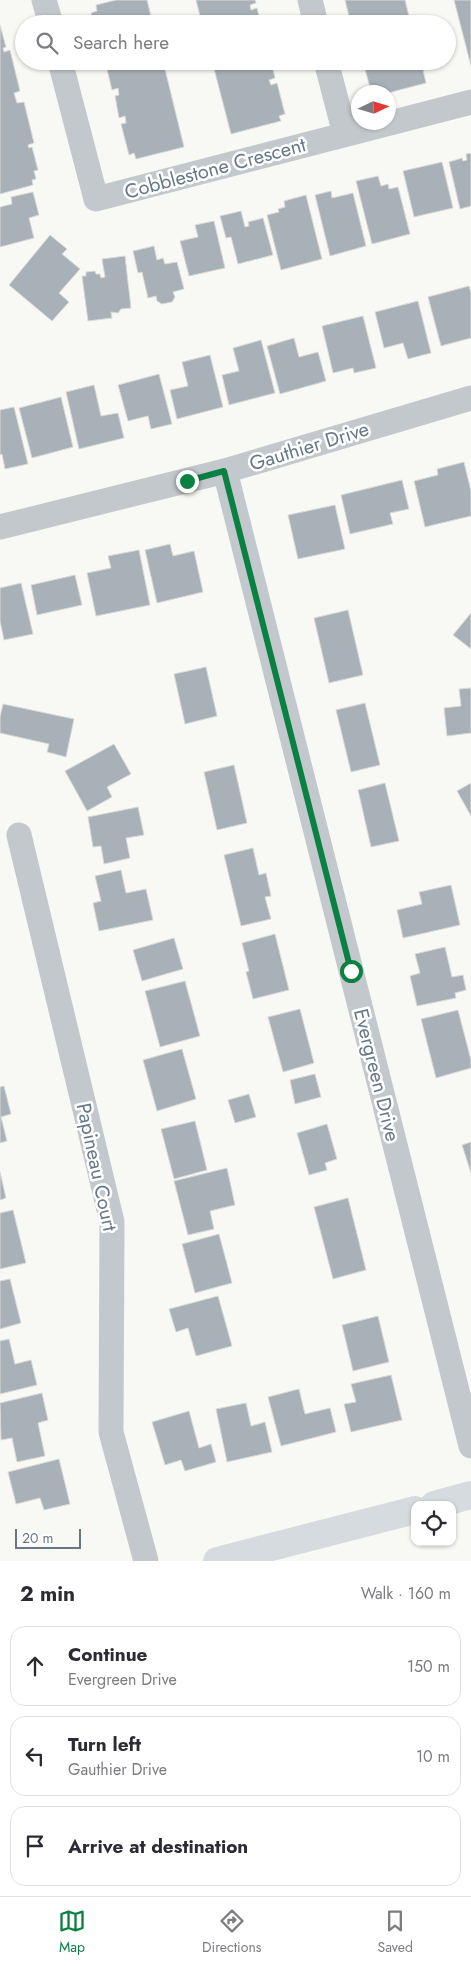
<!DOCTYPE html>
<meta charset="utf-8">
<style>
body{margin:0;font-family:Jost,sans-serif;background:#f7f7f7;color:#2b2b33}
.controls{position:absolute;right:15px;bottom:15px;display:grid;overflow:hidden;border-radius:10px;box-shadow:0 1px 4px #0004}
.controls button{width:45px;height:45px;display:grid;place-items:center;padding:0;border:0;border-bottom:1px solid #e1e1e2;background:#fff;color:#2b2b33;font:25px sans-serif}
.compass{position:absolute;left:351px;top:85px;width:45px;height:45px;border-radius:50%;background:#fff;box-shadow:0 1px 4px #0004;rotate:86deg}
.scale{position:absolute;left:15px;bottom:12px;width:66px;box-sizing:border-box;padding-left:5px;border:2px solid #667888;border-top:0;font-size:14px;line-height:18px;white-space:nowrap;color:#667888;-webkit-text-stroke:4px #fff;paint-order:stroke}
.stop{position:absolute;width:15px;height:15px;margin:-11px;border:4px solid #0b8043;border-radius:50%;background:#fff}
.stop.end{background:#0b8043;border-color:#fff;box-shadow:0 1px 5px #0008}
.list{margin:0;padding:0;list-style:none}
h2{display:flex;justify-content:space-between;align-items:center;height:65px;margin:0;padding:0 20px;font-size:21px}
h2 small{font-size:16px;font-weight:400;color:#7c7c81}
.list li{display:grid;grid-template-columns:32px 1fr auto;gap:15px;align-items:center;box-sizing:border-box;height:80px;margin:0 10px 10px;padding:0 10px;border:1px solid #e1e1e2;border-radius:15px}
.list b{display:block;font-size:19px;white-space:nowrap}
.list p{margin:0;font-size:16px;white-space:nowrap;color:#7c7c81}
.list em{font-size:16px;font-style:normal;color:#7c7c81}
.icon{flex:none;width:28px;height:28px;fill:none;stroke:currentColor;stroke-width:2;stroke-linecap:round;stroke-linejoin:round}
.map{position:relative;flex:none;width:471px;height:1561px;overflow:hidden}
.search{position:absolute;background:#fff;box-shadow:0 1px 4px #0004;left:15px;right:15px;top:15px;height:55px;display:flex;align-items:center;gap:12px;box-sizing:border-box;padding:0 18px;border-radius:28px;color:#7c7c81;font-size:19px}
.sheet{height:335px;background:#fff}
nav{display:flex;justify-content:space-around;align-items:center;box-sizing:border-box;height:70px;border-top:1px solid #e1e1e2;background:#fff;font-size:14px;color:#7c7c81}
nav a{display:grid;justify-items:center;gap:2px}
nav .on{color:#0b8043}
.map>svg:first-child{display:block}
.building{fill:#a8b1b8;stroke:#dadad8}
.lines{fill:none;stroke-linecap:round;stroke-linejoin:round}
.minor{stroke:#c3c8cc;stroke-width:25}
.major{stroke:#d6dbdf;stroke-width:28}
.route{stroke:#0b8043;stroke-width:6}
.labels{text-anchor:middle;stroke-width:5;stroke-linejoin:round;paint-order:stroke}
.street-label{font-size:20px;fill:#667888;stroke:#fff}
</style>
<div class="map">
<svg width="471" height="1561" viewBox="0 0 471 1561">
<rect width="100%" height="100%" fill="#f8f8f5"/>
<g class="building">
<polygon points="116,0 147,0 153,24 94,24 91,13 97,11 96,5"/>
<polygon points="196,0 255,0 256,3 250,5 251,10 257,8 261,24 202,24"/>
<polygon points="345,0 405,0 411,24 351,24"/>
<polygon points="454,0 471,0 471,66"/>
<polygon points="0,25 6,47 3,48 4,52 10,50 20,91 14,93 17,103 24,102 34,143 28,145 29,148 32,147 38,170 34,171 36,179 32,180 33,185 0,194"/>
<polygon points="105,61 163,61 184,147 136,159 134,153 129,155 121,124 126,123 125,116 119,118 115,96 119,95 118,88 112,90"/>
<polygon points="212,61 271,61 275,78 269,80 271,85 277,83 285,114 279,116 281,121 231,134"/>
<polygon points="421,61 426,83 388,93 378,92 377,89 371,91 363,62"/>
<polygon points="471,153 471,206 460,209 449,162 462,158 463,161 467,160 466,154"/>
<polygon points="442,162 453,208 414,217 403,171"/>
<polygon points="378,176 381,186 388,184 389,189 398,187 410,234 372,244 356,181"/>
<polygon points="331,191 332,198 353,193 366,246 330,256 315,195"/>
<polygon points="33,192 39,215 29,218 34,238 0,247 0,207 12,204 11,197"/>
<polygon points="306,195 322,259 281,270 267,215 279,212 278,209 285,207 284,201"/>
<polygon points="241,211 245,227 249,226 248,222 263,218 273,255 238,264 231,237 226,238 220,216"/>
<polygon points="214,221 225,268 189,276 180,241 198,237 195,225"/>
<polygon points="50,235 67,249 62,254 80,269 59,293 69,302 52,321 9,285"/>
<polygon points="154,246 157,260 163,258 165,264 177,262 184,289 173,292 175,297 172,302 162,304 157,301 156,296 148,298 142,272 138,273 133,251"/>
<polygon points="125,256 131,308 121,309 118,313 111,312 112,318 88,321 82,276 86,276 86,272 95,271 96,274 100,274 101,278 105,277 102,259"/>
<polygon points="469,286 471,293 471,338 441,346 428,297"/>
<polygon points="418,301 431,353 408,359 403,343 384,348 375,312"/>
<polygon points="363,316 376,368 354,373 353,368 333,373 322,326"/>
<polygon points="294,338 299,357 318,352 326,381 280,394 267,346"/>
<polygon points="261,340 275,393 229,405 222,375 239,371 233,348"/>
<polygon points="210,355 223,407 177,419 170,390 188,386 182,362"/>
<polygon points="159,374 172,424 151,429 148,416 128,421 118,385"/>
<polygon points="94,385 101,416 118,413 124,438 79,449 66,392"/>
<polygon points="61,397 73,447 32,458 19,408"/>
<polygon points="14,407 28,464 5,469 2,454 0,455 0,410"/>
<polygon points="464,462 471,491 471,516 425,527 414,481 438,475 437,469"/>
<polygon points="402,480 409,509 390,513 393,524 350,534 341,495"/>
<polygon points="335,505 345,549 298,559 288,515"/>
<polygon points="170,544 173,556 194,551 203,592 157,603 145,550"/>
<polygon points="139,550 150,605 96,616 87,573 111,568 108,556"/>
<polygon points="75,575 82,605 37,615 31,585"/>
<polygon points="21,583 33,634 4,640 0,621 0,588"/>
<polygon points="348,610 363,675 329,683 314,618"/>
<polygon points="471,613 471,649 453,635"/>
<polygon points="206,667 217,716 185,724 174,674"/>
<polygon points="471,688 471,733 447,736 444,708 461,706 459,689"/>
<polygon points="365,703 380,765 351,772 336,710"/>
<polygon points="3,704 74,719 66,757 47,752 49,744 0,733 0,717"/>
<polygon points="114,744 131,774 107,787 112,797 87,811 65,771"/>
<polygon points="234,765 247,823 217,830 204,772"/>
<polygon points="385,783 399,841 371,847 358,790"/>
<polygon points="471,783 471,816 457,791"/>
<polygon points="138,807 144,835 126,838 130,858 104,864 101,846 93,847 88,817"/>
<polygon points="253,848 259,875 266,873 271,896 265,897 271,919 241,926 224,855"/>
<polygon points="121,870 126,893 146,889 153,920 99,931 93,903 101,901 95,876"/>
<polygon points="451,885 460,925 403,938 397,910 422,904 419,892"/>
<polygon points="275,934 289,990 253,999 246,972 249,971 242,943"/>
<polygon points="174,938 183,969 142,981 133,950"/>
<polygon points="445,947 452,977 463,975 466,990 455,993 456,998 417,1006 410,976 420,973 415,954"/>
<polygon points="185,981 200,1036 160,1047 145,991"/>
<polygon points="300,1009 314,1063 283,1072 268,1017"/>
<polygon points="458,1010 471,1060 471,1068 436,1078 421,1019"/>
<polygon points="182,1049 196,1099 157,1111 143,1060"/>
<polygon points="315,1074 321,1097 295,1104 290,1080"/>
<polygon points="4,1086 11,1114 1,1117 7,1141 0,1143 0,1087"/>
<polygon points="249,1094 256,1117 235,1123 228,1100"/>
<polygon points="195,1121 207,1170 174,1179 161,1129"/>
<polygon points="327,1124 337,1159 325,1163 327,1170 309,1175 297,1133"/>
<polygon points="471,1142 471,1173 462,1145"/>
<polygon points="227,1168 235,1205 210,1211 214,1229 188,1235 174,1181"/>
<polygon points="0,1172 6,1198 0,1200"/>
<polygon points="348,1198 366,1270 333,1279 314,1207"/>
<polygon points="13,1210 26,1263 0,1269 0,1213"/>
<polygon points="219,1234 232,1283 195,1293 182,1244"/>
<polygon points="10,1279 21,1323 0,1329 0,1281"/>
<polygon points="218,1296 232,1346 196,1356 188,1328 176,1332 169,1309"/>
<polygon points="378,1316 389,1362 353,1371 342,1325"/>
<polygon points="9,1339 15,1364 31,1360 37,1385 0,1394 0,1341"/>
<polygon points="391,1375 402,1420 351,1432 344,1404 356,1402 351,1384"/>
<polygon points="299,1389 305,1414 330,1408 336,1432 281,1446 268,1397"/>
<polygon points="42,1393 48,1420 38,1423 45,1456 17,1462 12,1438 1,1440 0,1403"/>
<polygon points="246,1403 251,1426 265,1422 272,1452 227,1462 216,1409"/>
<polygon points="189,1411 199,1448 211,1444 216,1462 185,1471 181,1460 165,1465 152,1422"/>
<polygon points="59,1459 70,1504 44,1510 40,1498 16,1504 8,1472"/>
</g>
<g class="lines">
<g class="minor">
<polyline points="44,0 51,24"/>
<polyline points="310,0 316,24"/>
<polyline points="60,61 96,199 471,102"/>
<polyline points="326,61 345,134"/>
<polyline points="225,471 471,1446"/>
<polyline points="0,527 225,471 471,398"/>
<polyline points="19,835 112,1222 111,1432 146,1561"/>
</g>
<g class="major">
<polyline points="434,1505 471,1495"/>
<polyline points="217,1561 415,1510"/>
</g>
</g>
<g class="lines">
<polyline class="route" points="187,481 224,471 351,971"/>
</g>
<g class="labels">
<g class="street-label">
<text transform="translate(215 168) rotate(-15)" y="7">Cobblestone Crescent</text>
<text transform="translate(309 446) rotate(-17)" y="7">Gauthier Drive</text>
<text transform="translate(377 1075) rotate(76)" y="7">Evergreen Drive</text>
<text transform="translate(97 1167) rotate(78)" y="7">Papineau Court</text>
</g>
</g>
</svg>
<div class="controls">
<button><svg class="icon" aria-label="locate" viewBox="0 0 24 24"><circle cx="12" cy="12" r="6"/><path d="M12 2v4M12 18v4M2 12h4M18 12h4"/></svg></button>
</div>
<svg class="compass" viewBox="-18 -18 36 36"><path d="M0-13l5 13h-10z" fill="#e53935"/><path d="M0 13l5-13h-10z" fill="#7c7c81"/></svg>
<div class="scale">20 m</div>
<div class="stop" style="left:351px;top:971px"></div>
<div class="stop end" style="left:187px;top:481px"></div>
<div class="search"><svg class="icon" aria-label="search" viewBox="0 0 24 24"><circle cx="10" cy="10" r="6"/><path d="M15 15l6 6"/></svg>Search here</div>
</div>
<section class="sheet">
<h2>2 min<small>Walk · 160 m</small></h2>
<ul class="list">
<li><svg class="icon" aria-label="ahead" viewBox="0 0 24 24"><path d="M12 20V5M6 11l6-6 6 6"/></svg><div><b>Continue</b><p>Evergreen Drive</p></div><em>150 m</em></li>
<li><svg class="icon" aria-label="left" viewBox="0 0 24 24"><path d="M17 20v-9H6M10 6l-5 5 5 5"/></svg><div><b>Turn left</b><p>Gauthier Drive</p></div><em>10 m</em></li>
<li><svg class="icon" aria-label="arrive" viewBox="0 0 24 24"><path d="M6 21V4h12l-3 4 3 4H6"/></svg><div><b>Arrive at destination</b></div></li>
</ul>
</section>
<nav>
<a class="on"><svg class="icon" aria-label="map" viewBox="0 0 24 24"><path d="M3 6l6-2 6 2 6-2v14l-6 2-6-2-6 2zM9 4v14M15 6v14"/></svg>Map</a>
<a><svg class="icon" aria-label="directions" viewBox="0 0 24 24"><path d="M12 3l9 9-9 9-9-9zM9 14v-3h6M13 9l2 2-2 2"/></svg>Directions</a>
<a><svg class="icon" aria-label="saved" viewBox="0 0 24 24"><path d="M7 4h10v16l-5-4-5 4z"/></svg>Saved</a>
</nav>
